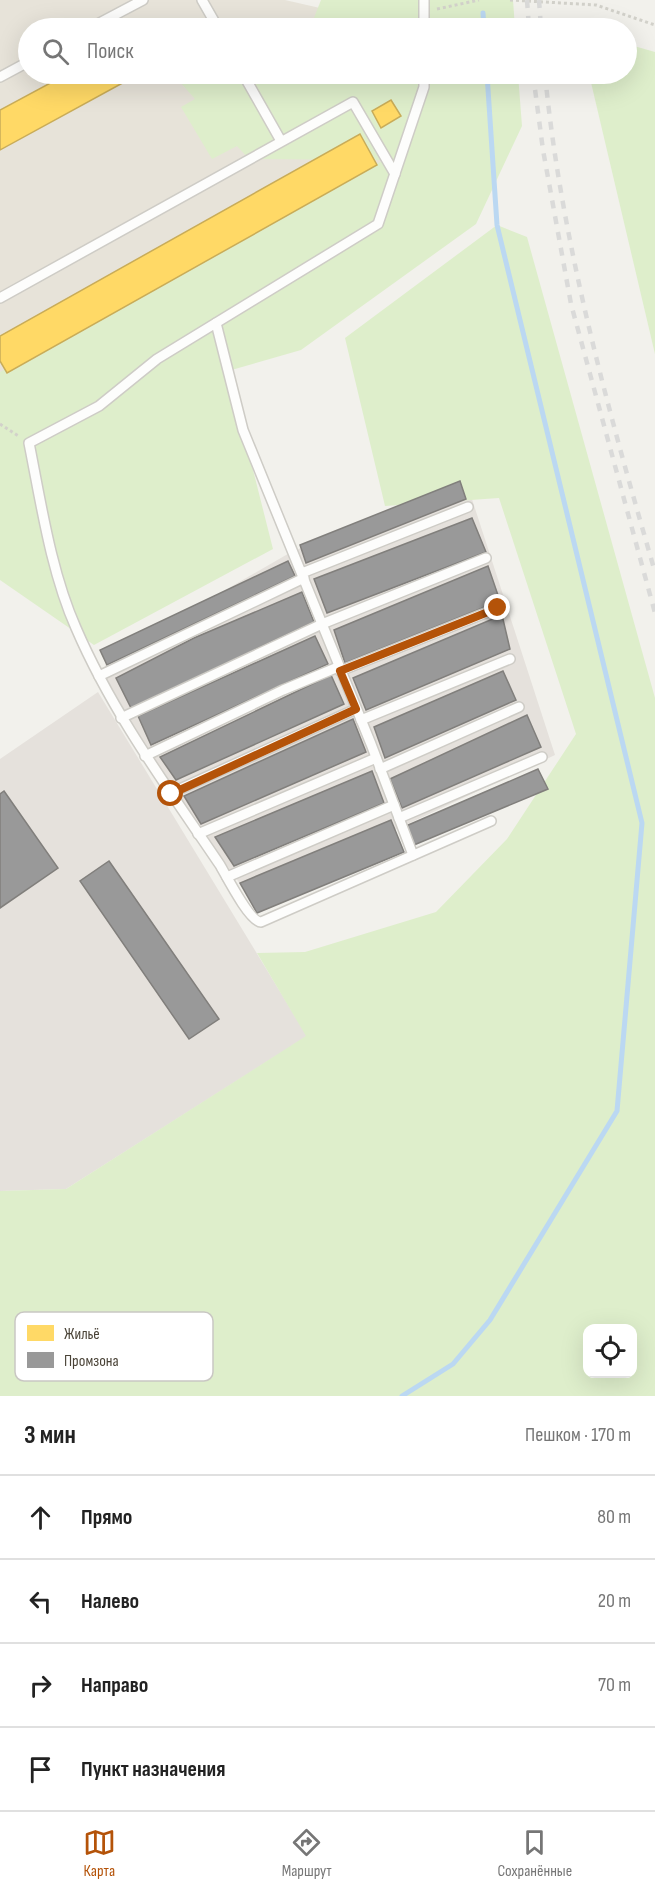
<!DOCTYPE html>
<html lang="ru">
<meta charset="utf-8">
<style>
body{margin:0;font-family:"Sofia Sans Condensed",sans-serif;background:#f2f2f2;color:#222}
.controls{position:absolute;right:18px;bottom:18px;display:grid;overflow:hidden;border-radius:12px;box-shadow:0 6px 24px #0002}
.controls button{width:54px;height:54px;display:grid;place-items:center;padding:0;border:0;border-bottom:2px solid #e0e0e0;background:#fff;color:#222;font:30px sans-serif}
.stop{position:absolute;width:18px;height:18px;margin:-14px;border:4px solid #b45309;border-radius:50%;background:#fff}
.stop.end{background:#b45309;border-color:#fff;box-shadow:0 2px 6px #0008}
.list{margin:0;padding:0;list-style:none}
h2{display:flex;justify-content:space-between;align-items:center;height:78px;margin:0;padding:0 24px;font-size:26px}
h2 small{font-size:20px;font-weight:400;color:#767676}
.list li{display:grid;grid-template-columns:39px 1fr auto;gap:18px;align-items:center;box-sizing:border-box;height:84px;padding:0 24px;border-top:2px solid #e0e0e0}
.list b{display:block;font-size:22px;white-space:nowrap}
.list em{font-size:20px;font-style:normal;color:#767676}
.icon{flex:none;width:33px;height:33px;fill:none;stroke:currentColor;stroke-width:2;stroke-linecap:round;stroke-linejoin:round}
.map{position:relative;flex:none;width:655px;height:1396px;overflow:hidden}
.search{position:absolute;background:#fff;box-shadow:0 6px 24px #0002;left:18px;right:18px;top:18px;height:66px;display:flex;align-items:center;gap:15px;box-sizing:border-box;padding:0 21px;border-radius:33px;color:#767676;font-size:22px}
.sheet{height:414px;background:#fff}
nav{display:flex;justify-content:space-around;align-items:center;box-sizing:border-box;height:84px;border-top:2px solid #e0e0e0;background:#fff;font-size:16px;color:#767676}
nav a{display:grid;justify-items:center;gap:3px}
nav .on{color:#b45309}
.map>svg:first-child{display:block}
.residential{fill:#e7e3d9}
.industrial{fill:#e5e1dc}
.green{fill:#deeecb;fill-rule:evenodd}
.homes{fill:#ffd966;stroke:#c9ac58;stroke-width:1.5}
.industry{fill:#999;stroke:#817f7c;stroke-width:1.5}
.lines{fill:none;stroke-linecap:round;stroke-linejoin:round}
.stream{stroke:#bbd8f2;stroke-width:5}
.lane-casing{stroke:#ceccc6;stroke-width:12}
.path{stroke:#d2d1ca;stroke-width:3;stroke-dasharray:3 3;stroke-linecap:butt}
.lane{stroke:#fdfdfc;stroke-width:9}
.rail{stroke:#dadad9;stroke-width:4.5;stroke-dasharray:8 8;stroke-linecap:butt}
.route{stroke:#b45309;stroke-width:8}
.key{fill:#fff;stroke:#c9c7c3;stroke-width:1.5}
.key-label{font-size:16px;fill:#4a4337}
</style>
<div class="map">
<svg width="655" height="1396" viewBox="0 0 655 1396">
<rect width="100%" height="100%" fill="#f2f1ec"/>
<polygon class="residential" points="0,0 285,0 381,22 383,28 28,28 28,74 404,74 463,204 0,453"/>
<g class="industrial">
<polygon points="469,490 555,755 250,898 103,691 106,659 293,551"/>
<polygon points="98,692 307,1036 66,1189 0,1191 0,759"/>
</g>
<g class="green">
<polygon points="321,0 513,0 515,28 310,28"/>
<polygon points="627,44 655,52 655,354 589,74 626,74"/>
<polygon points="173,74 518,74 522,126 476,224 301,350 228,371 273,549 94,645 0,580 0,372 384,160 249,159 237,146 212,159 181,107 195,99"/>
<path d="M497 225 527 237 655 698V1396H0V1191L66 1189 306 1036 257 953 305 952 436 912 507 839 576 734 499 498 385 506 345 338ZM588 1328H632V1374H588Z"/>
</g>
<g class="homes">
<polygon points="67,74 139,74 0,150 0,110"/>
<polygon points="391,100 401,116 381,128 372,111"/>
<polygon points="360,134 377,165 7,373 0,361 0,336"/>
</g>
<g class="industry">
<polygon points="460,481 466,499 306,563 300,545"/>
<polygon points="472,518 486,552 327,613 314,579"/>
<polygon points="288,561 295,576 107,665 100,650"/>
<polygon points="488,566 500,601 345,663 334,630"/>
<polygon points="302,592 314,622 131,708 116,678 194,638"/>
<polygon points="502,615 510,649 366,710 353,678"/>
<polygon points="315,636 328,664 151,745 138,716"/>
<polygon points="503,671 516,700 385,758 374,727"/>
<polygon points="331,675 344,704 176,780 160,757"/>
<polygon points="527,715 541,747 402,808 390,779"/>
<polygon points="353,719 366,752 201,824 184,796"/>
<polygon points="538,769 548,789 414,845 406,826"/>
<polygon points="372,771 384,803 234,866 215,837"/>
<polygon points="4,791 58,868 0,908 0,794"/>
<polygon points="391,820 404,852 257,913 240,883"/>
<polygon points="109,861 219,1019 189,1039 80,881"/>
</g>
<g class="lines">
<g class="stream">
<polyline points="483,13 484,28"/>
<polyline points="402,1396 453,1364 490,1320 617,1111 642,823 497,225 487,74"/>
</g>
<g class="lane-casing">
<g id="lane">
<polyline points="202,0 218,28"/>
<polyline points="424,0 424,28"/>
<polyline points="90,28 143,0"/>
<polyline points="243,74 281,141"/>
<path d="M424 74V87L378 224 157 359 99 406 29 443C41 503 51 572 76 628 113 714 168 788 220 865 227 877 250 922 261 922L491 821"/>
<polyline points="0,77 28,62"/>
<polyline points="0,298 353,102 395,174"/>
<polyline points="216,323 243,430 371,744 413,855"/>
<polyline points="302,573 468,507"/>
<polyline points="340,671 498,608"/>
<polyline points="99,676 304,578"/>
<polyline points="121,718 322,624 486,558"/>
<polyline points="361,720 510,659"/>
<polyline points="145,756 283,690 338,667"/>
<polyline points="380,769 519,707"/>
<polyline points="171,793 356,709"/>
<polyline points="399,818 542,757"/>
<polyline points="198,834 376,758"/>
<polyline points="227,877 394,805"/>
</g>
</g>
<g class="path">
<polyline points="510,0 596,5 655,25"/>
<polyline points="437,9 479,0"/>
<polyline points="0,424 20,437"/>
</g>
<use href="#lane" class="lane"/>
<g class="rail">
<polyline points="527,0 529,28"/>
<polyline points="539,0 541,28"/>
<polyline points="533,74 543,150 571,304 655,613"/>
<path d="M545 74C561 241 608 410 655 572"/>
</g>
</g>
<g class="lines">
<polyline class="route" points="171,794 356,709 340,671 498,608"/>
</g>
<rect x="15" y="1312" width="198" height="69" rx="9" class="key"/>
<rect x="27" y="1325" width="27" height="16" fill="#ffd966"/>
<rect x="27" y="1352" width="27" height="16" fill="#999"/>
<g class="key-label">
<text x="64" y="1339">Жильё</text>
<text x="64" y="1366">Промзона</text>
</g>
</svg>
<div class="controls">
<button><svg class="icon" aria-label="locate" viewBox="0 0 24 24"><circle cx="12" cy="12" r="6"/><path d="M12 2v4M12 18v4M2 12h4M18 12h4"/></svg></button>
</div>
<div class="stop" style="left:171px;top:794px"></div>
<div class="stop end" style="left:498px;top:608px"></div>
<div class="search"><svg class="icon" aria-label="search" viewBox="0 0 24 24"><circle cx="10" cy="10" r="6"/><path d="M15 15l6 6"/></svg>Поиск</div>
</div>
<section class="sheet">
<h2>3 мин<small>Пешком · 170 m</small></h2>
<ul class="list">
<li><svg class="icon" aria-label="ahead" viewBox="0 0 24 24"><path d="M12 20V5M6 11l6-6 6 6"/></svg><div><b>Прямо</b></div><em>80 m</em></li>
<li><svg class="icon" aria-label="left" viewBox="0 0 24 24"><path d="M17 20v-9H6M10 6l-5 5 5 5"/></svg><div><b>Налево</b></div><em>20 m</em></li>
<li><svg class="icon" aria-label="right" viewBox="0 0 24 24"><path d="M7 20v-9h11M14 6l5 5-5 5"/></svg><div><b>Направо</b></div><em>70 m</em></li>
<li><svg class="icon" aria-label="arrive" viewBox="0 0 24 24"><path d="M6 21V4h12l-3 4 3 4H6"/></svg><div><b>Пункт назначения</b></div></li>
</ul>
</section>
<nav>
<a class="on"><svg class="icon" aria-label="map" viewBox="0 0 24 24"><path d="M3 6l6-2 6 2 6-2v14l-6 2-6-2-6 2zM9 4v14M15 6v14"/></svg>Карта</a>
<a><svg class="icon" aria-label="directions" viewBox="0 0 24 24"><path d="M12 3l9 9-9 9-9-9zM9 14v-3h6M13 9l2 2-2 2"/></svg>Маршрут</a>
<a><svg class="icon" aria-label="saved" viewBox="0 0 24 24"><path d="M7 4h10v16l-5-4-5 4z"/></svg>Сохранённые</a>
</nav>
